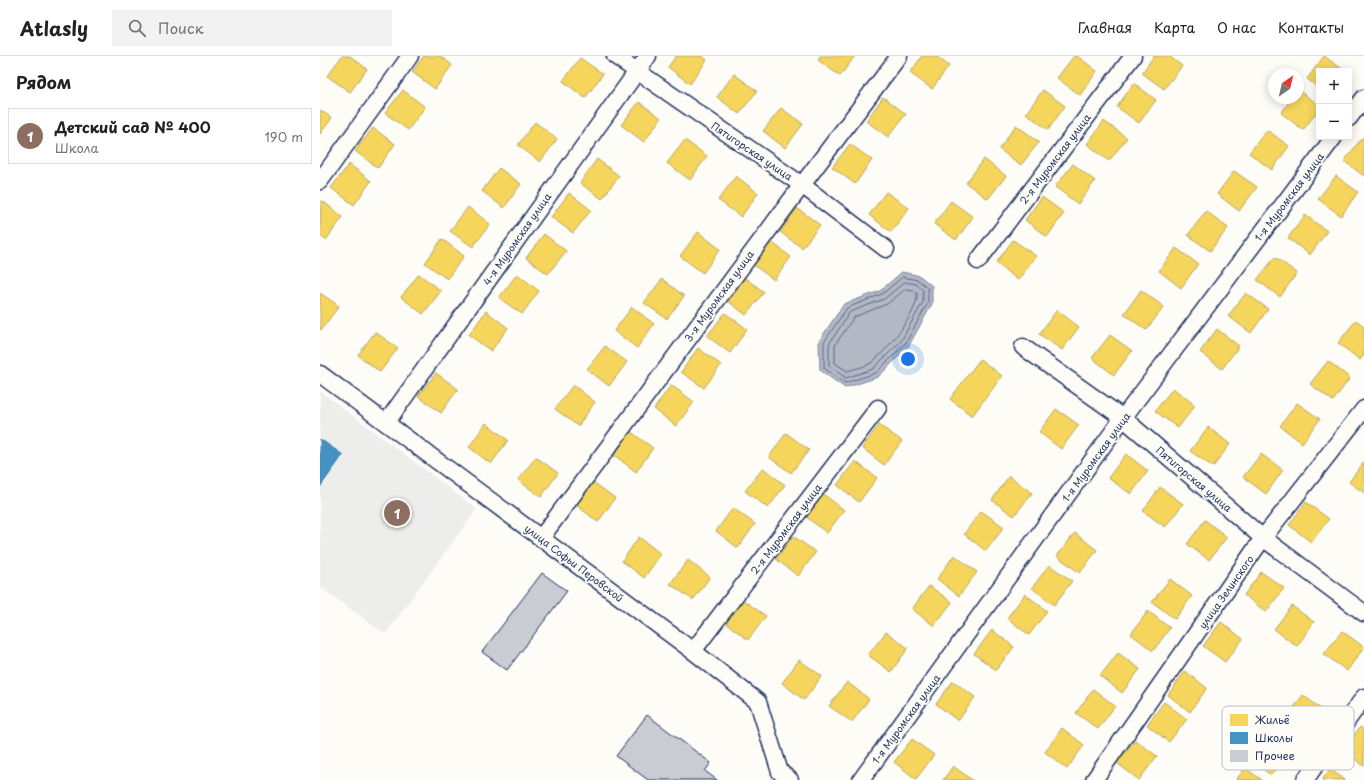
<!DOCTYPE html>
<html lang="ru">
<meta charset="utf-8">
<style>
body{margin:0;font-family:"Playpen Sans",sans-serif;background:#f2f2f2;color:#222}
.controls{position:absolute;right:12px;top:12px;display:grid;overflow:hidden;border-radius:0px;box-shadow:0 2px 10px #0003}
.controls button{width:36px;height:36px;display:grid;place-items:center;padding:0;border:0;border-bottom:1px solid #e0e0e0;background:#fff;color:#222;font:20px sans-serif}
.compass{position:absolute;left:948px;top:12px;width:36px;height:36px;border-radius:50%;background:#fff;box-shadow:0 2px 10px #0003;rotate:34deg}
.you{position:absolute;left:588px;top:303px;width:14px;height:14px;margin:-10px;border:3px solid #fff;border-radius:50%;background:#1a73e8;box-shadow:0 0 0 6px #1a73e833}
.badge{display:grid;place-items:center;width:26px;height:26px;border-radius:50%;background:#0b8043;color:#fff;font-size:13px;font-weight:700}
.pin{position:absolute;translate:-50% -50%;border:2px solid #fff;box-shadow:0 1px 4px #0006}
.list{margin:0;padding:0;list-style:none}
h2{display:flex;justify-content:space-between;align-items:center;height:52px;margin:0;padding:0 16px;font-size:17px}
h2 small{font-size:13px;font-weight:400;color:#767676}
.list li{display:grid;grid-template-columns:26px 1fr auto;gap:12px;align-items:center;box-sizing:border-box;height:56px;margin:0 8px 8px;padding:0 8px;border:1px solid #e0e0e0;border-radius:0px}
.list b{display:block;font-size:15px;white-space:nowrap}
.list p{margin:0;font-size:13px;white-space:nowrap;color:#767676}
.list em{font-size:13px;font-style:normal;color:#767676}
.icon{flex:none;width:22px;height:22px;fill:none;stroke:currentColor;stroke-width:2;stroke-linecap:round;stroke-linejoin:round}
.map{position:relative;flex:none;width:1044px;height:724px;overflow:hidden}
header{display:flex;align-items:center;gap:24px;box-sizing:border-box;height:56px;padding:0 20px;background:#fff;border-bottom:1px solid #e0e0e0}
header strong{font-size:19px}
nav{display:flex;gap:22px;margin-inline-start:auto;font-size:14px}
.search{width:280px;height:36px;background:#f2f2f2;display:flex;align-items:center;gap:10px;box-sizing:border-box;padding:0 14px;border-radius:0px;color:#767676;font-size:15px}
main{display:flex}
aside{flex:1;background:#fff}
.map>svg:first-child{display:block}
.built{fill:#edeeec}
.water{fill:#b3b8c5;stroke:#76819c}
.homes{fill:#f6d55c;stroke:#b4a35d}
.schools{fill:#4393c3;stroke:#3775a5}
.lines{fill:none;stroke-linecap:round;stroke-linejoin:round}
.shore{stroke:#586687;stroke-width:1}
.building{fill:#c9ccd3;stroke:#1b2f5e}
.street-casing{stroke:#1b2f5e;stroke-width:19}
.street{stroke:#fdfcf7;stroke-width:16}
.labels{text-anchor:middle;stroke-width:4;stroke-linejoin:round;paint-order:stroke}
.street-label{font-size:10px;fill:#1b2f5e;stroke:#fdfcf7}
.key{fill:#fdfcf7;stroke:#b9bec9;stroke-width:1}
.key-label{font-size:11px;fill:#1b2f5e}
</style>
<header>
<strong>Atlasly</strong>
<div class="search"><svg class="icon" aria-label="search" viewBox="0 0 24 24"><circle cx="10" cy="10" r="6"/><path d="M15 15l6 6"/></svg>Поиск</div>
<nav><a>Главная</a><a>Карта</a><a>О нас</a><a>Контакты</a></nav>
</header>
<main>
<aside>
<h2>Рядом<small></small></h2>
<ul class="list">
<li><span class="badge" style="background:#8d6e63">1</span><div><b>Детский сад № 400</b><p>Школа</p></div><em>190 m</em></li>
</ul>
</aside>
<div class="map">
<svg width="1044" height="724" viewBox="0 0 1044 724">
<rect width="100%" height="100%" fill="#fdfcf7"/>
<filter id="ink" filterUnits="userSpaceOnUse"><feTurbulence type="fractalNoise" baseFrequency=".025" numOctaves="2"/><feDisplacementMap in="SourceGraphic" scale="8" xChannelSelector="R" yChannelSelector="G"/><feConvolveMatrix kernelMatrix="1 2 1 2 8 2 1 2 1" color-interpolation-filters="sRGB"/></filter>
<g filter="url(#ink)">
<polygon class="built" points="0,335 157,453 65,578 0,531"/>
<polygon class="water" points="582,216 600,220 612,230 612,248 588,291 558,321 525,332 500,314 499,285 524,248 560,235"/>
<g class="homes">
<polygon points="22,0 30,0 47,13 30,36 7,20"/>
<polygon points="104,0 120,0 132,9 115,33 92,16"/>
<polygon points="356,0 382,0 387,4 370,28 348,11"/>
<polygon points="500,0 535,0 520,20 498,4"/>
<polygon points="602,0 616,0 629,10 612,33 590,17"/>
<polygon points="754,0 757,0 777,15 760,39 737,22"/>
<polygon points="834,0 849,0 862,10 844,33 822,17"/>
<polygon points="1004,0 1025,15 999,15 999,32 987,23"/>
<polygon points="260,2 283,18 265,42 243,25"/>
<polygon points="414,18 437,35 419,58 397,41"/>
<polygon points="814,27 836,44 819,67 797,51"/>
<polygon points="83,34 105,51 88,74 65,57"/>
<polygon points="723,34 745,50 728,74 706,57"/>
<polygon points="978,34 999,49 999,53 983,74 961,57 972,42 978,42"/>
<polygon points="563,41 586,58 568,81 546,65"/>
<polygon points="319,46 341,62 324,86 301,69"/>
<polygon points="461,52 483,68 465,92 443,75"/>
<polygon points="0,54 12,62 0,78"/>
<polygon points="784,65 807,82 789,105 767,88"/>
<polygon points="215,66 237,83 220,106 198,89"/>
<polygon points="696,69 719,86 701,109 679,93"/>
<polygon points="53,72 75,88 58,112 35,95"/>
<polygon points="947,74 969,90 952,114 929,97"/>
<polygon points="1042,82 1044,83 1044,120 1024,105"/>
<polygon points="365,84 387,100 370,124 347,107"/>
<polygon points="530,88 552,104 535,128 512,111"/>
<polygon points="277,103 299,120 282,143 260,127"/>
<polygon points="664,103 686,120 668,143 646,127"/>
<polygon points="29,108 51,125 34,149 11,132"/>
<polygon points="753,108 775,125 758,148 735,131"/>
<polygon points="179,112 201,128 184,152 162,135"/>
<polygon points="914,115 937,131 919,155 897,138"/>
<polygon points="416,120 438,137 421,161 398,144"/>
<polygon points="1016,120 1038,136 1021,160 998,143"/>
<polygon points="566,136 589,152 571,176 549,159"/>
<polygon points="249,137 271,154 253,177 231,161"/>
<polygon points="722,141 744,157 727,181 705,164"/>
<polygon points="1,144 23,161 6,184 0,180"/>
<polygon points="631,145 653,161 636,184 614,168"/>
<polygon points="148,151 170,168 153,191 130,175"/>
<polygon points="477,152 500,169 482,192 460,176"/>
<polygon points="886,155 908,172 890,195 868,179"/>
<polygon points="985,159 1007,175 990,199 968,182"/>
<polygon points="378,176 400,193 383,217 360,200"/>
<polygon points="224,178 246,195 228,218 206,202"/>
<polygon points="122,183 144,200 127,223 105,207"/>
<polygon points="449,184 471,201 454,224 432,208"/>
<polygon points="693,184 716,200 698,224 676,207"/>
<polygon points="856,192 878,208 861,232 839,215"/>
<polygon points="955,201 977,217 960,241 937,224"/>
<polygon points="99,218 121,235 103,258 81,241"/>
<polygon points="197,218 219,235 202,258 179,242"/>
<polygon points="421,219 444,236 426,259 404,242"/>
<polygon points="342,223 364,240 347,263 324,247"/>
<polygon points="821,234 844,251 826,274 804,258"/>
<polygon points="0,237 19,250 1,274 0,273"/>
<polygon points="926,237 948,253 931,277 908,260"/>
<polygon points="312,251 334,268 317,292 294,275"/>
<polygon points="737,254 759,271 742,294 719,278"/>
<polygon points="166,255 188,272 171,295 149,279"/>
<polygon points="405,257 427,273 410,297 387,280"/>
<polygon points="1036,264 1044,270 1044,299 1040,304 1018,287"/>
<polygon points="897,273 919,290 902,313 880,296"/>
<polygon points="55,276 78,292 60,316 38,299"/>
<polygon points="790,279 812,295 794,319 772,302"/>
<polygon points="285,290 307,306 289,330 267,313"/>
<polygon points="378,292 401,309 384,332 361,316"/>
<polygon points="660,303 682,320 652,360 630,343"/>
<polygon points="1008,305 1030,322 1013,345 990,328"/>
<polygon points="116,317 138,333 121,357 98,340"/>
<polygon points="253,329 275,346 258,370 235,353"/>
<polygon points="351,329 374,346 356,370 334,353"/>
<polygon points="853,332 875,349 858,372 835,355"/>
<polygon points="977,347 1000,363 982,387 960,370"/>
<polygon points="736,353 759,369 741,393 719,376"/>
<polygon points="166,367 188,384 171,408 149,391"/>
<polygon points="559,369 582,385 564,409 542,392"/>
<polygon points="888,371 910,388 893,411 870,395"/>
<polygon points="311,376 333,392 316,416 294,399"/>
<polygon points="466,377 489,394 471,417 449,401"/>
<polygon points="806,398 828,415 811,438 788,422"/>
<polygon points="941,398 963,414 946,438 923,421"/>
<polygon points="216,401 238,417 221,441 198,424"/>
<polygon points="535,405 557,422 539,446 517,429"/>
<polygon points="1044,406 1044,437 1029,426"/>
<polygon points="443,412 465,429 448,452 425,435"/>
<polygon points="689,420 712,437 694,460 672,444"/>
<polygon points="273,426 295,442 278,466 256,449"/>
<polygon points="840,431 863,448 845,471 823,455"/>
<polygon points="502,437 524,454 507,477 485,460"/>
<polygon points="986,446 1009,463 991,486 969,469"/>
<polygon points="413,452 435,468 418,492 396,475"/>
<polygon points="661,455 684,471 666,495 644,478"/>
<polygon points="885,464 907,481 889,504 867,488"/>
<polygon points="755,477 777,494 760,517 737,500"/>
<polygon points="473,480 496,496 478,520 456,503"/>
<polygon points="319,481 341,498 324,522 302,505"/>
<polygon points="634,499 657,516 639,540 617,523"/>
<polygon points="368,504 390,521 373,544 350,528"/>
<polygon points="729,509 752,525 734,549 712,532"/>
<polygon points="941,516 964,532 946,556 924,539"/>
<polygon points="850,523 872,540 855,563 832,546"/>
<polygon points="609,530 632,546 614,570 592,553"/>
<polygon points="705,538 727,555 709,579 687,562"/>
<polygon points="423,544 446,560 428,584 406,567"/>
<polygon points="972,550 994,566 977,590 954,573"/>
<polygon points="828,555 850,572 833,595 811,578"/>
<polygon points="901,566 923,583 905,606 883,590"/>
<polygon points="672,574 694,591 676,614 654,598"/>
<polygon points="1022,575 1044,591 1027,615 1004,598"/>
<polygon points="566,576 588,592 571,616 548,599"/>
<polygon points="798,597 820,613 802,637 780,620"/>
<polygon points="479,604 502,620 484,644 462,627"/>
<polygon points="865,615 887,632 870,656 848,639"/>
<polygon points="633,625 655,641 638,665 616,648"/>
<polygon points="527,626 549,643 532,666 509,650"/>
<polygon points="773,633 795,650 778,673 756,657"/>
<polygon points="983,639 1005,656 988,679 965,663"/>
<polygon points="844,646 867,663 849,686 827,669"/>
<polygon points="1040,671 1044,674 1044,710 1023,694"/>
<polygon points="742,672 764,689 747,713 725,696"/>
<polygon points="947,679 969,696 951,719 929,703"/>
<polygon points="592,683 614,699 596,723 574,706"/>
<polygon points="815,684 837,700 819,724 797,707"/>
<polygon points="633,710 652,724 623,724"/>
<polygon points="925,712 942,724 916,724"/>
<polygon points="1010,713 1025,724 1002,724"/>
</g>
<polygon class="schools" points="0,383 23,399 0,431"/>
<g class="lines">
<g class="shore">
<polygon points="583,221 598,224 608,232 608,247 585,288 556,317 525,327 504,312 504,286 527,252 562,238"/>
<polygon points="585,226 596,228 603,234 603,246 581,285 553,313 526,322 509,310 509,288 530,256 564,243"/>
<path d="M586 233 593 234 597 237C600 254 565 297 551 307 545 311 534 313 527 315L515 307V289L534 261 567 248Z"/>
</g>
</g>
<g class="building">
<polygon points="222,517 247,535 187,614 162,596"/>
<polygon points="327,659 391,707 385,715 397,724 328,724 296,700"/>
</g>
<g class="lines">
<g class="street-casing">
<g id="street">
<polyline points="295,0 482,129 566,193"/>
<polyline points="1029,62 1044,42"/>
<polyline points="0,125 90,0"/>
<polyline points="658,205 813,0"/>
<polyline points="703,291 803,362 943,482 1044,557"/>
<polyline points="0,318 373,595 438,646 460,716 470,724"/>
<polyline points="66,367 328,0"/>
<polyline points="221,482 482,129 579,0"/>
<polyline points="373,595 558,352"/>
<polyline points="541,724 803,362 1014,81"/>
<polyline points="774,724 943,482 1044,353"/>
<polyline points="985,724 1044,641"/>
</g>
</g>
<use href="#street" class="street"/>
</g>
</g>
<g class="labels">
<g class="street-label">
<text transform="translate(432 95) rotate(34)" y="4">Пятигорская улица</text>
<text transform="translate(735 103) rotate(-53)" y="4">2-я Муромская улица</text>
<text transform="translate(969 141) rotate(-53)" y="4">1-я Муромская улица</text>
<text transform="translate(197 183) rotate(-55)" y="4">4-я Муромская улица</text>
<text transform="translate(399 240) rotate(-54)" y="4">3-я Муромская улица</text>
<text transform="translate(776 401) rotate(-54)" y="4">1-я Муромская улица</text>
<text transform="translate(874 423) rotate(40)" y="4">Пятигорская улица</text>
<text transform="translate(466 473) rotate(-53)" y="4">2-я Муромская улица</text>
<text transform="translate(254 507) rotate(37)" y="4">улица Софьи Перовской</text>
<text transform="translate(906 536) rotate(-55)" y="4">улица Зелинского</text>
<text transform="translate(586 663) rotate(-54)" y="4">1-я Муромская улица</text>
</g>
</g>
<rect x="902" y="650" width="132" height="64" rx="6" class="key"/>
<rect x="910" y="658" width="18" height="12" fill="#f6d55c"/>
<rect x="910" y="676" width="18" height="12" fill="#4393c3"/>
<rect x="910" y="694" width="18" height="12" fill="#c9ccd3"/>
<g class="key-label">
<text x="935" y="668">Жильё</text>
<text x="935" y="686">Школы</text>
<text x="935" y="704">Прочее</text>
</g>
</svg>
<div class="controls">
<button>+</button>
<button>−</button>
</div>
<svg class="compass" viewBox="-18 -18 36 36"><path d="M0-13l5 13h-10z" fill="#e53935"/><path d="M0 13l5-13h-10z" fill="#767676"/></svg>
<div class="you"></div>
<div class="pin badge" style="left:77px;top:457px;background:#8d6e63">1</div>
</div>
</main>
